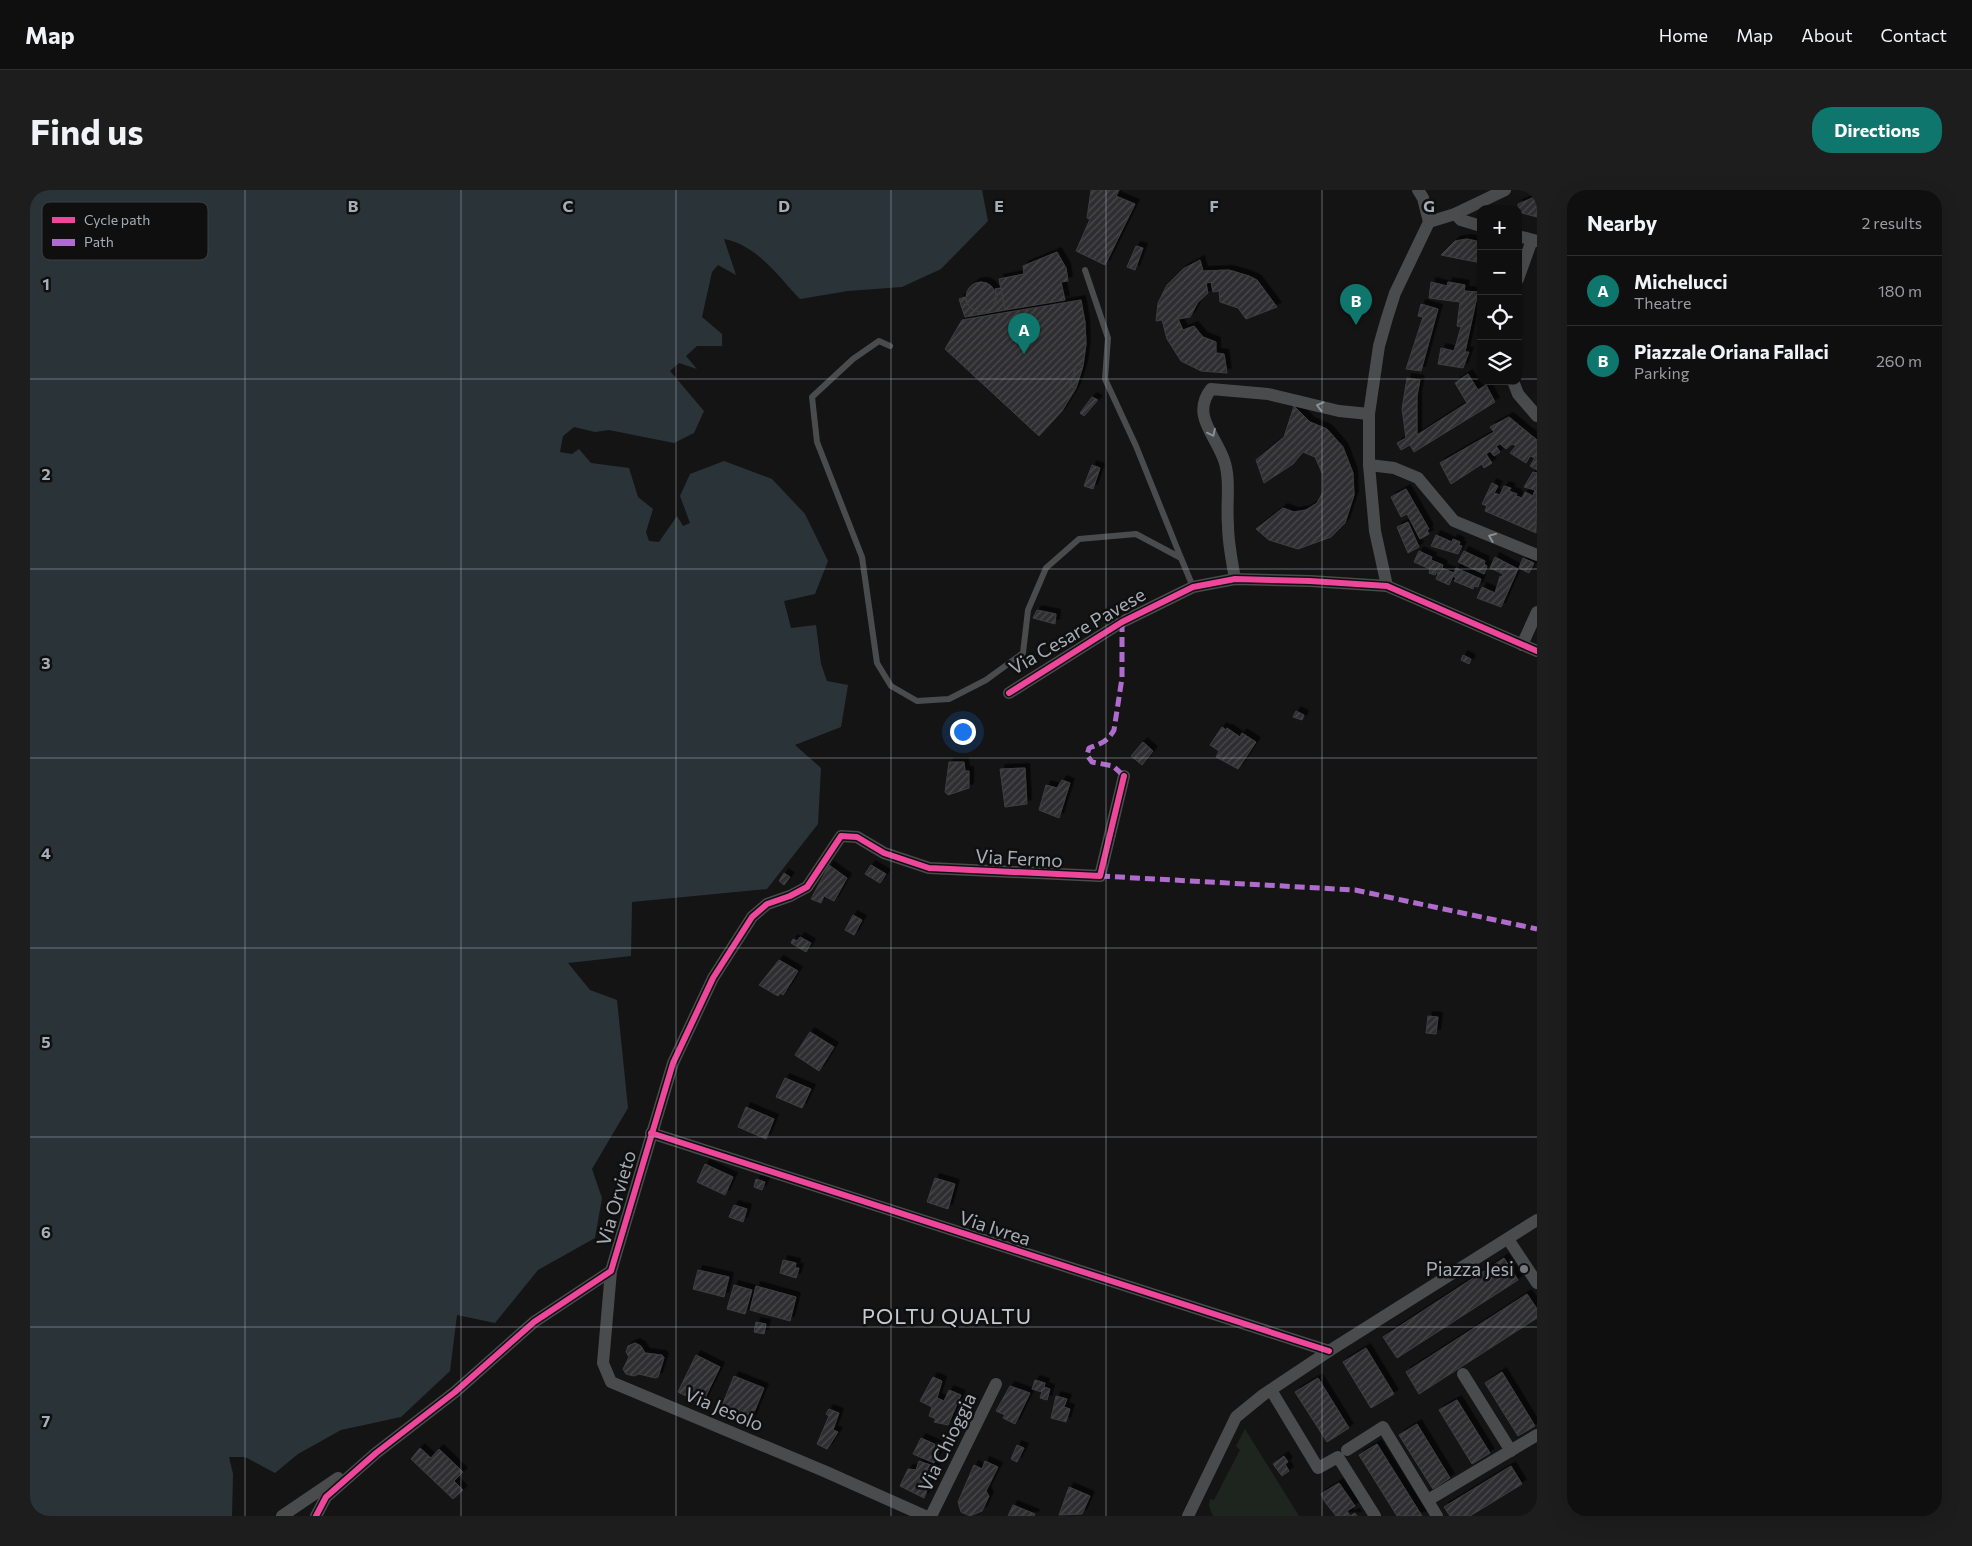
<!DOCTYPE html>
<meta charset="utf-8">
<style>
body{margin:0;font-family:Commissioner,sans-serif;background:#1d1d1e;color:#f1f3f6}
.controls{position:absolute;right:15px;top:15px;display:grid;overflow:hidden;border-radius:10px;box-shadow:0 5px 20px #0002}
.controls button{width:45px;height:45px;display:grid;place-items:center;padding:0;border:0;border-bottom:1px solid #2f2f30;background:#0f0f10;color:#f1f3f6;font:25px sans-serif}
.you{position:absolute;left:932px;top:541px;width:18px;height:18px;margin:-12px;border:4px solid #fff;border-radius:50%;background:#1a73e8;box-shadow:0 0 0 8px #1a73e833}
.badge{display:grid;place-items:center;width:32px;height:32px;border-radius:50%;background:#0f766e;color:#fff;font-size:16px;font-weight:700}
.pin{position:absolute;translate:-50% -41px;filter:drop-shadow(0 1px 2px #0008)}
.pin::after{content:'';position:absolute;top:26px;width:18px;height:15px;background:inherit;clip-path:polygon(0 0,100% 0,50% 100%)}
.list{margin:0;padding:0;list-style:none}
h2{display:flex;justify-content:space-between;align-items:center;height:65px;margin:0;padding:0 20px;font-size:21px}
h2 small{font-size:16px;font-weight:400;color:#9b9c9f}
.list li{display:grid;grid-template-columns:32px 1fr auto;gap:15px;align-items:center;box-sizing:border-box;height:70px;padding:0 20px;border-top:1px solid #2f2f30}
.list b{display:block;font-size:19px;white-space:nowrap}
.list p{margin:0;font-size:16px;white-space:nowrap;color:#9b9c9f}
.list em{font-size:16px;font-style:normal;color:#9b9c9f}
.icon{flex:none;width:28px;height:28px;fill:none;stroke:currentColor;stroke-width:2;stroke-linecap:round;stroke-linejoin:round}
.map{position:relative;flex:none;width:1507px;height:1326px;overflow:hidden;border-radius:20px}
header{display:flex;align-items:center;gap:30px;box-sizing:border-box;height:70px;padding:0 25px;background:#0f0f10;border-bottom:1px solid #2f2f30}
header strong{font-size:24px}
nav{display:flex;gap:28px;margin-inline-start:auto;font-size:18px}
.intro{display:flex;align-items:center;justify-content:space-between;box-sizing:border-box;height:120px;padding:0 30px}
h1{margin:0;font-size:35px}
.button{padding:12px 22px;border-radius:20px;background:#0f766e;color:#fff;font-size:18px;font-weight:700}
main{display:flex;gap:30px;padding:0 30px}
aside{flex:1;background:#0f0f10;border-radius:20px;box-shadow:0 5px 20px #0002}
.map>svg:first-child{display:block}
.grass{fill:#1e251f}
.water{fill:#2a3438}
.building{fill:url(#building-hatch);stroke:#3d3f41;filter:url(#shadow)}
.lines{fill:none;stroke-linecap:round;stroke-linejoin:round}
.lane{stroke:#494b4d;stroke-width:6}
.street{stroke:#494b4d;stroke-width:12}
.quiet{stroke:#b06ccc;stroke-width:5;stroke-dasharray:10 5;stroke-linecap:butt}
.cycleway-casing{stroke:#0f0f10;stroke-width:9}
.cycleway{stroke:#ed469a;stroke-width:6}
.oneway{stroke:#899096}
.grid{fill:none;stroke:#a5adb6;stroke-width:1;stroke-opacity:0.55}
.poi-dot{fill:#72777e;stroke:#0f0f10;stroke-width:2}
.labels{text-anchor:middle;stroke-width:5;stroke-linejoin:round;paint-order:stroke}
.street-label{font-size:19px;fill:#a5adb6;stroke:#0f0f10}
.poi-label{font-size:19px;fill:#a5adb6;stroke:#0f0f10;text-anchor:end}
.quarter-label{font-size:21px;letter-spacing:1px;fill:#c6cbd2;stroke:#0f0f10}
.key{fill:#0f0f10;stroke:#3c3e42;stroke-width:1}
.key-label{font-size:14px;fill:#a5adb6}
.grid-label{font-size:16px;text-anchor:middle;font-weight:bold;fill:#a5adb6;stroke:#0f0f10;stroke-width:5;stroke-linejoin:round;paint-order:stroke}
</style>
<header>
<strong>Map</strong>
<nav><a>Home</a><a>Map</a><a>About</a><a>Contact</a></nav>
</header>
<div class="intro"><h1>Find us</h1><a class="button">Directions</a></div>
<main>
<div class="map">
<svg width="1507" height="1326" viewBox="0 0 1507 1326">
<defs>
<pattern id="building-hatch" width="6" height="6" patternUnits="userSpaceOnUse" patternTransform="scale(1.25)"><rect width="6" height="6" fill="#2f2f30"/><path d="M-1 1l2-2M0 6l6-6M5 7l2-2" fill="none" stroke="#4a4a4c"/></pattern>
<filter id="shadow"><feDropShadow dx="4.5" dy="-4.5" stdDeviation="0" flood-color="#0009"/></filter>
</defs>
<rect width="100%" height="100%" fill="#141415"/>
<polygon class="grass" points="1215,1239 1269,1326 1183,1326 1179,1316 1180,1309 1184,1310 1210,1260 1206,1256"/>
<path class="water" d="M0 0H952L958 31 911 79 872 97 818 101 770 109C748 86 727 55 694 49L706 85 688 75 682 82 672 127 692 144V156H667L656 166 667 179 649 173 640 181 674 221 664 243 644 253 579 240 565 242 544 237 533 246 530 262 542 264 549 259 561 273 599 278 608 307 623 319 616 342 619 351 629 352 647 326 653 336 660 333 650 306 660 284 694 271 742 289 775 324 798 371 785 404 754 411 761 438 786 435 791 474 797 491 818 495 811 537 765 555 791 578 788 634 737 699 602 712 601 766 538 773 560 800 587 810 598 918 562 979 572 1008 565 1048 508 1080 465 1133 427 1125 420 1181 371 1227 311 1240 268 1264 245 1283 215 1267H199L203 1284 202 1326H0Z"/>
<g class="building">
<polygon points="1061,0 1089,0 1086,6 1105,14 1075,75 1046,61 1060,29 1057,28"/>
<polygon points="1507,6 1507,27 1488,22 1488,14"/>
<polygon points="1437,49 1451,52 1451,73 1411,65 1425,51"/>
<polygon points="1106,56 1113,58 1105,80 1097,77"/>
<polygon points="1027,62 1036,78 1038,91 1031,92 1035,110 975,120 969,89 994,84 993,76"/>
<polygon points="1170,70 1173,81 1199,80 1219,86 1227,90 1247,117 1216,129 1208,118 1190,112 1189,101 1183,102 1181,92 1176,93 1178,103 1168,112 1160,127 1148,129 1153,140 1164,136 1173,147 1186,152 1186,163 1194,164 1197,183 1171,181 1151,171 1137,149 1132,130 1126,131 1128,113 1137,95 1153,79"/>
<circle cx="951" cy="107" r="15"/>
<polygon points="1401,92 1417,96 1418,92 1435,95 1434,101 1448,102 1435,162 1439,162 1433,178 1408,174 1411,158 1424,161 1431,137 1427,136 1430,112 1399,108"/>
<polygon points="971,98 975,120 935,127 929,109 935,107 937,114 943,120 951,123 958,120 964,115 967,107 965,99"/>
<polygon points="1051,110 1055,132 1056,154 1053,176 1047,174 1040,196 1046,198 1032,221 1009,246 915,159 932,130"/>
<polygon points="1391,114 1408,119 1391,181 1376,179 1393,127 1388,126"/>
<polygon points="1047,174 1053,176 1046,198 1040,196"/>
<polygon points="1438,184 1448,200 1456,195 1465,212 1384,262 1380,255 1371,260 1367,253 1376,248 1372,219 1377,188 1390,190 1387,206 1387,245 1437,213 1425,193"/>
<polygon points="1062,207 1068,210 1054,226 1050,223"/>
<polygon points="1264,216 1280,232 1297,239 1313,257 1323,283 1324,305 1315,333 1301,347 1268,359 1239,350 1226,339 1253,318 1264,322 1276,320 1287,313 1293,302 1293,285 1285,267 1273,262 1263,274 1234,293 1226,270 1254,247"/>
<polygon points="1479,227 1507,250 1507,280 1500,276 1505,268 1500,266 1496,273 1480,263 1486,256 1482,254 1476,259 1470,254 1466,256 1470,262 1464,266 1460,261 1456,264 1462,273 1454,278 1452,274 1421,294 1410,273 1464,242 1460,237"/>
<polygon points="1062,275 1070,278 1063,299 1054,296"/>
<polygon points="1503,282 1507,283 1506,343 1455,321 1457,316 1452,314 1462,293 1468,296 1464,303 1470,305 1474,296 1481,298 1479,301 1487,304 1486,306 1492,308 1495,302 1503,306 1505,300 1494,297"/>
<polygon points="1376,299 1399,339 1397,340 1399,344 1390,349 1377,324 1371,327 1361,307"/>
<polygon points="1378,332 1389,357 1378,363 1367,337"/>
<polygon points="1406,345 1422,352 1423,349 1430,352 1429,355 1432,356 1428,364 1401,356"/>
<polygon points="1389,361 1402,367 1401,370 1413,375 1412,378 1424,383 1426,378 1451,389 1448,397 1444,396 1443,399 1424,391 1426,388 1423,386 1419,395 1406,389 1408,384 1406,382 1405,385 1399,383 1400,379 1384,372"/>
<polygon points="1434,361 1455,371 1454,374 1457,376 1454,384 1428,372"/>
<polygon points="1465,367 1488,379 1471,417 1447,408 1452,397 1465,403 1470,386 1472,387 1473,384 1460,378"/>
<polygon points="1493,368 1504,373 1499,383 1489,378"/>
<polygon points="1007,420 1026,424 1025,434 1003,428"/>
<polygon points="1433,465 1441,469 1439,474 1431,470"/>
<polygon points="1266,521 1274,525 1272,530 1263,527"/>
<polygon points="1192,537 1196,540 1197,538 1210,547 1212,543 1226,552 1208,579 1186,567 1189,561 1180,555"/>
<polygon points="1113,552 1123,561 1112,575 1101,566"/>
<polygon points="919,572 934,572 935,581 939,581 939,598 918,605 915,602"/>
<polygon points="995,578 997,614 975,617 970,579"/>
<polygon points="1032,590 1040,593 1029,628 1009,620 1016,595 1027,598"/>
<polygon points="799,675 817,688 804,711 794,706 791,713 781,709"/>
<polygon points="841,675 856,684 850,693 835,684"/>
<polygon points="754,683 760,687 754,695 749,691"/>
<polygon points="823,725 832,730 824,745 815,740"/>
<polygon points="770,747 781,753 776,762 761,753 763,749 767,751"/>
<polygon points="749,770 768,781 753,805 750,803 748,806 729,795"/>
<polygon points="1398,826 1408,827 1406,844 1396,843"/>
<polygon points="780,842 804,857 789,881 765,865"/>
<polygon points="755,888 781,899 772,918 746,907"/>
<polygon points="716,917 744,929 736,949 708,937"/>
<polygon points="675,974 703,987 695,1005 667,992"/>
<polygon points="905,988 925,994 918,1019 897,1012"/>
<polygon points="726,989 735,992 732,1000 724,997"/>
<polygon points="704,1015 717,1019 713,1032 699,1027"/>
<polygon points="1474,1068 1488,1090 1367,1168 1353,1147"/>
<polygon points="753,1070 766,1073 765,1078 769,1078 766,1088 750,1083"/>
<polygon points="668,1080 699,1087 694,1107 663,1099"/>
<polygon points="704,1095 722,1100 715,1124 697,1119"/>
<polygon points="726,1096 766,1107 760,1131 720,1120"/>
<polygon points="1497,1104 1507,1119 1507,1128 1389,1204 1376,1182"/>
<polygon points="726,1132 736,1134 734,1144 724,1142"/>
<polygon points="605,1153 611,1156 615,1163 632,1165 634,1168 628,1187 625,1188 609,1184 604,1186 596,1184 593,1179 599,1167 596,1162 598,1156"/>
<polygon points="1336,1158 1364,1204 1341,1218 1313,1172"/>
<polygon points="666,1165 690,1177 672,1214 648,1202"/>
<polygon points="1472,1182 1505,1236 1488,1246 1455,1193"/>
<polygon points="704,1186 734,1198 719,1235 689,1223"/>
<polygon points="903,1187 912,1191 907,1208 914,1211 919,1200 931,1205 918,1235 904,1232 906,1229 899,1226 902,1217 890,1211"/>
<polygon points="1288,1188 1319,1238 1297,1252 1265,1202"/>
<polygon points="1005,1190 1015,1193 1014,1197 1020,1199 1017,1210 1010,1208 1012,1202 1002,1199"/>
<polygon points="980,1196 1000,1203 985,1234 973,1228 975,1225 966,1221"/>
<polygon points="1026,1206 1037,1209 1034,1217 1040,1219 1036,1232 1021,1228"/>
<polygon points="1427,1210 1460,1263 1442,1274 1409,1220"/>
<polygon points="799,1219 809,1223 803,1240 808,1242 797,1259 787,1254 799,1226 796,1224"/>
<polygon points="1387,1234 1420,1288 1403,1299 1369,1245"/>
<polygon points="891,1248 911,1257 904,1273 883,1264"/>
<polygon points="1347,1254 1392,1326 1367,1326 1329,1265"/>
<polygon points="987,1255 994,1258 987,1272 981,1269"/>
<polygon points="390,1258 401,1268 409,1259 433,1282 424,1291 433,1300 423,1309 381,1269"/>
<polygon points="1254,1266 1258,1272 1255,1274 1259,1281 1252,1286 1243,1274"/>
<polygon points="889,1271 906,1277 894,1308 870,1296 878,1279 886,1280"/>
<polygon points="955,1271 968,1277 956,1301 959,1306 952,1321 940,1326 931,1322 928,1312 944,1275 952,1279"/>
<polygon points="1481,1276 1492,1294 1440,1326 1420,1326 1414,1317"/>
<polygon points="1309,1293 1325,1316 1317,1321 1320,1326 1325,1323 1327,1326 1306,1326 1295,1312 1291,1304"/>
<polygon points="1039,1297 1060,1306 1052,1324 1029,1325"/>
<polygon points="983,1315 1005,1324 1004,1326 978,1326"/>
</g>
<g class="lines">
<g class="lane">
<polyline points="1055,80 1078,148 1075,189 1106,256 1151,368"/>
<polyline points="860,156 849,151 823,169 782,207 787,252 832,367 847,473 861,496 887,511 919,509 956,490 993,463 998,420 1016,378 1049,349 1106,344 1151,368 1163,397"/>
</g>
<g class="street">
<polyline points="1425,24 1431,30 1451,36"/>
<polyline points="1399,32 1425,24 1475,0"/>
<polyline points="1488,46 1507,51"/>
<polyline points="1488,89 1502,50"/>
<polyline points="1483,191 1488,204 1507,226"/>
<polyline points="1339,275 1364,278 1388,288 1424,331 1507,365"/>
<path d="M1205 389C1202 371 1198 353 1198 335 1196 314 1201 290 1194 270 1185 244 1161 225 1181 199L1238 204 1309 221 1339 224"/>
<polyline points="1357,396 1345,341 1339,275 1339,224 1349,156 1357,128 1365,103 1399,32 1393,8 1388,0"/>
<polyline points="1492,455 1507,422"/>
<polyline points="979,503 1092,432 1163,397 1205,389 1280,391 1357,396 1507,461"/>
<polyline points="621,943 1299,1161"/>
<polyline points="1478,1049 1507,1093"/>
<polyline points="581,1081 573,1173 581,1192 794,1281 895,1326"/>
<polyline points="1433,1184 1481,1261"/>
<polyline points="1241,1200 1288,1278 1308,1267 1345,1326"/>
<polyline points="1317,1260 1353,1237 1407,1326"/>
<polyline points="1398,1310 1507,1245"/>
<polyline points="252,1326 308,1288"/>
<polyline points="286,1326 296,1307 346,1263 425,1202 504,1132 581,1081 643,873 683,788 722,727 737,714 760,706 777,697 811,646 827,647 854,663 899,678 1070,686 1094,586"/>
<polyline points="901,1326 966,1194"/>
<polyline points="1158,1326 1206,1227 1233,1205 1299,1161 1507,1030"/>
</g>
<g class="quiet">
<path d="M1092 432V488L1084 540C1078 551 1071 554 1059 558L1057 565 1062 572 1083 576 1094 586"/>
<polyline points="1070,686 1325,700 1507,739"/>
</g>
<g class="cycleway-casing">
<g id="cycleway">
<polyline points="979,503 1092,432 1163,397 1205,389 1280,391 1357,396 1507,461"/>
<polyline points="621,943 1299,1161"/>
<polyline points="286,1326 296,1307 346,1263 425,1202 504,1132 581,1081 643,873 683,788 722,727 737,714 760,706 777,697 811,646 827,647 854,663 899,678 1070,686 1094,586"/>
</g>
</g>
<use href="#cycleway" class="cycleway"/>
</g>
<defs><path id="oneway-chevron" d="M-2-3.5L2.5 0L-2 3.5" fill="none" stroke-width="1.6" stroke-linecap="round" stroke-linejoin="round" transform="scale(1.25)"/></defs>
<g class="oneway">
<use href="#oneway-chevron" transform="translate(1290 216) rotate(-166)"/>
<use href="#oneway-chevron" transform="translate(1182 243) rotate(64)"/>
<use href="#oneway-chevron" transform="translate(1462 347) rotate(-158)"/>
</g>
<path class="grid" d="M215 0V1326M431 0V1326M646 0V1326M861 0V1326M1076 0V1326M1292 0V1326M0 189H1451M1488 189H1507M0 379H1507M0 568H1507M0 758H1507M0 947H1507M0 1137H1507"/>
<circle class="poi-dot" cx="1494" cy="1079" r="5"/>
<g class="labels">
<g class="street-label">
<text transform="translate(1047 441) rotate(-30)" y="7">Via Cesare Pavese</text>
<text transform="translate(989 668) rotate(3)" y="7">Via Fermo</text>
<text transform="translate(586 1008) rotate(-74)" y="7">Via Orvieto</text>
<text transform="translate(965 1038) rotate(18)" y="7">Via Ivrea</text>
<text transform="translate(694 1219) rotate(23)" y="7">Via Jesolo</text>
<text transform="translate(917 1252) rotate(-64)" y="7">Via Chioggia</text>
</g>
<g class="poi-label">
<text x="1484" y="1086">Piazza Jesi</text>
</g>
<g class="quarter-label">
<text x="917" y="1134">POLTU QUALTU</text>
</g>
</g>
<rect x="12" y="12" width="166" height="58" rx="8" class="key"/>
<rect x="22" y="27" width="23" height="6" fill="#ed469a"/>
<rect x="22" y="49" width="23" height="7" fill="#b06ccc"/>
<g class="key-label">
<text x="54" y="35">Cycle path</text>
<text x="54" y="57">Path</text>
</g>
<g class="grid-label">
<text x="323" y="22">B</text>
<text x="538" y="22">C</text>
<text x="754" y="22">D</text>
<text x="969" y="22">E</text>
<text x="1184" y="22">F</text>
<text x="1399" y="22">G</text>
<text x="16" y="100">1</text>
<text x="16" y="290">2</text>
<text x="16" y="479">3</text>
<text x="16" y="669">4</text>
<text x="16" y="858">5</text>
<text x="16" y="1048">6</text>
<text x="16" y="1237">7</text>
</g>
</svg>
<div class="controls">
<button>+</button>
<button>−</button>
<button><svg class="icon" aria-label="locate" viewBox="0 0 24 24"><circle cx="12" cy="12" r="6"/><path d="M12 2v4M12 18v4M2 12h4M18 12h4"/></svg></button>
<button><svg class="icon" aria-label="layers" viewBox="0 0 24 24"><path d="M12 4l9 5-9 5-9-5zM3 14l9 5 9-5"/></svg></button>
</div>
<div class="you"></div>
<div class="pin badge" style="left:994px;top:164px">A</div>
<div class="pin badge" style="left:1326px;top:135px">B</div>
</div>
<aside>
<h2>Nearby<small>2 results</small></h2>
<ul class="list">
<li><span class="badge">A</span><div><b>Michelucci</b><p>Theatre</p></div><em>180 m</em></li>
<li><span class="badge">B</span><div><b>Piazzale Oriana Fallaci</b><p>Parking</p></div><em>260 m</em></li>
</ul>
</aside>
</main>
